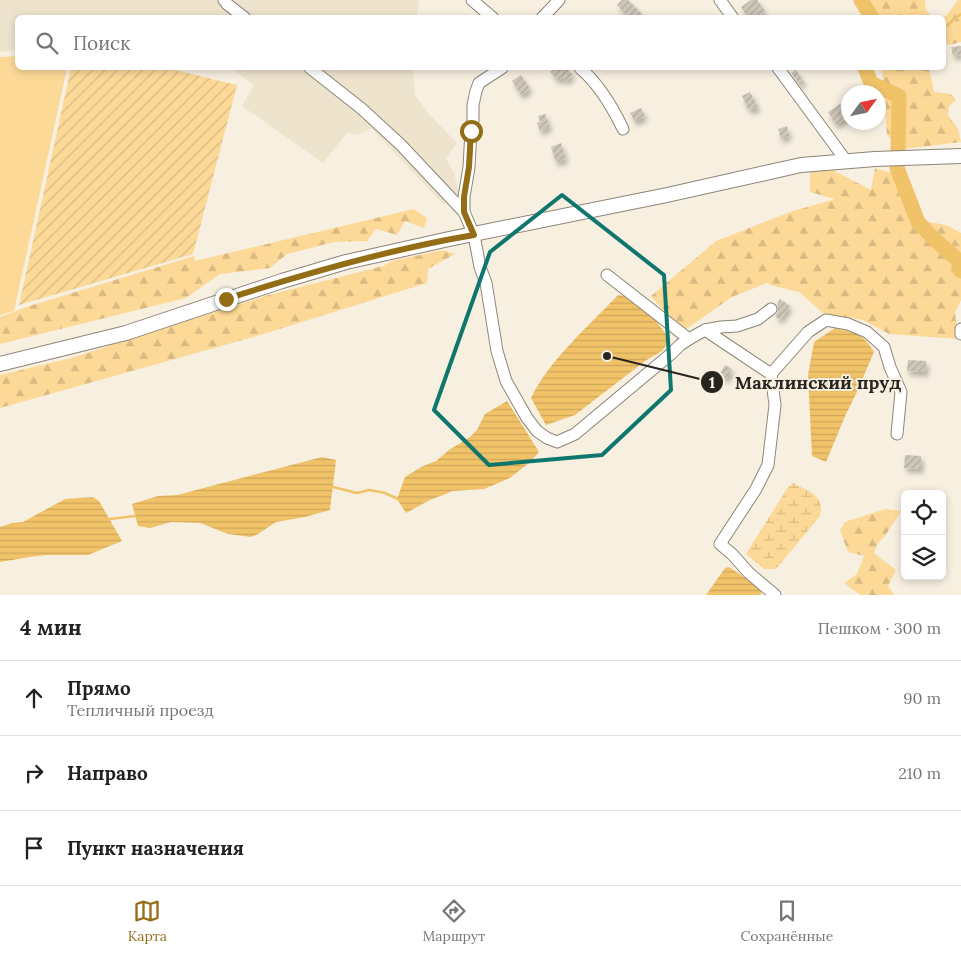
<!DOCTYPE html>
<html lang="ru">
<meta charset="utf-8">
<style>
body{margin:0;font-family:Lora,serif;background:#f2f2f2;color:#222}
.controls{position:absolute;right:15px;bottom:15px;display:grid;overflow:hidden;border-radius:8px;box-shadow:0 2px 8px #0003}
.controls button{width:45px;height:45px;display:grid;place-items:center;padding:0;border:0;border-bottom:1px solid #e0e0e0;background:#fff;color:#222;font:25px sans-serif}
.compass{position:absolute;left:841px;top:85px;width:45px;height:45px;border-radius:50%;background:#fff;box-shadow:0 2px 8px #0003;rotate:57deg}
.stop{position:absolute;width:15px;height:15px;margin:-11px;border:4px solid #946e17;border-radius:50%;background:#fff}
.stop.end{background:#946e17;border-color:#fff;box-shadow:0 1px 5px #0008}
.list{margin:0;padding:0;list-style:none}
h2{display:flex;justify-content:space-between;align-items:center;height:65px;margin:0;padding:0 20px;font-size:21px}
h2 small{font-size:16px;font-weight:400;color:#767676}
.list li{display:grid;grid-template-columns:32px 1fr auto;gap:15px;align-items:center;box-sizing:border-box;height:75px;padding:0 20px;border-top:1px solid #e0e0e0}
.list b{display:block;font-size:19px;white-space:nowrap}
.list p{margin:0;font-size:16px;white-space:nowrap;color:#767676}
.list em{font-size:16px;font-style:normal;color:#767676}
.icon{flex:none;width:28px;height:28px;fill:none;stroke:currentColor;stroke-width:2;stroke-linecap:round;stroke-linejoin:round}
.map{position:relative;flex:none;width:961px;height:595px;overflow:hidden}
.search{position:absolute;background:#fff;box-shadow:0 2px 8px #0003;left:15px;right:15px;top:15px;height:55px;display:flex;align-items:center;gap:12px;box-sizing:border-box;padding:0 18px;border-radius:8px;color:#767676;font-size:19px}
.sheet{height:290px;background:#fff}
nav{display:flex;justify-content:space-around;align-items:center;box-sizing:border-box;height:70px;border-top:1px solid #e0e0e0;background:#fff;font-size:14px;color:#767676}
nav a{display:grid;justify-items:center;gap:2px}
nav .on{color:#946e17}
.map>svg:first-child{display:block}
.built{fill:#eee3cd}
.green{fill:#fdd998}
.forest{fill:url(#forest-firs)}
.wetland{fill:url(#wetland-marsh)}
.garden{fill:url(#garden-furrows)}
.water{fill:url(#water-rules)}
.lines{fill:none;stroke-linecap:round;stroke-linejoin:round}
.stream{stroke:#f1c369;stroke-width:2.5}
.river{stroke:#f1c369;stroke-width:15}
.building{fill:url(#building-hatch);filter:url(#shadow)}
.minor-casing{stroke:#8c8578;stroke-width:13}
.major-casing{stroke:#8c8578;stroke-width:16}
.minor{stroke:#fff;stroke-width:11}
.major{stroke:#fff;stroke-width:14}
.route{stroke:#946e17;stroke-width:6}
.marked{fill:none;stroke:#0f766e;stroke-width:4;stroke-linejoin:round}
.leader{fill:none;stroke:#28251f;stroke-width:2}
.callout-dot{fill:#28251f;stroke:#f7efe0;stroke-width:2}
.mark-label{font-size:15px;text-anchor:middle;font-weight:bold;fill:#fff}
.callout-label{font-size:18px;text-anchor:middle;font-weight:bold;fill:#28251f;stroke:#f7efe0;stroke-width:4;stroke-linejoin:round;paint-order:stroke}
</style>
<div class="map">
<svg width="961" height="595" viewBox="0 0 961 595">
<defs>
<pattern id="forest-firs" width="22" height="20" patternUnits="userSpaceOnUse" patternTransform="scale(1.25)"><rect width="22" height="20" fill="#fdd998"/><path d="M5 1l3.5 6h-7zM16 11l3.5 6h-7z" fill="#d9ba83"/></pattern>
<pattern id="wetland-marsh" width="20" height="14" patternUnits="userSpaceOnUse" patternTransform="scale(1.25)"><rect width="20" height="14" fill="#fdd998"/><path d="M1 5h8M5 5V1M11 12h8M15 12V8" fill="none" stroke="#d9ba83"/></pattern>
<pattern id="garden-furrows" width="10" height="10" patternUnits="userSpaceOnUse" patternTransform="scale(1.25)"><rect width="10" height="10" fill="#fdd998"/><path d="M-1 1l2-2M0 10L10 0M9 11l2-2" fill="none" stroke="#d9ba83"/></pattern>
<pattern id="water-rules" width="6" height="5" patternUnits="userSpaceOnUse" patternTransform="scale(1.25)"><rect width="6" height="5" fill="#f1c369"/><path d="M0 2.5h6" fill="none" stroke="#cfa75b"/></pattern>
<pattern id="building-hatch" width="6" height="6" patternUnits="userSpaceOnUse" patternTransform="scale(1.25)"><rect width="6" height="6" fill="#cec6b8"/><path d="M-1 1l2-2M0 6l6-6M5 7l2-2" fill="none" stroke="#b1aa9e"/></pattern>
<filter id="shadow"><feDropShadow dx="2.5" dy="4.5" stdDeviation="2.5" flood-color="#0004"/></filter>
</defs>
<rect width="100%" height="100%" fill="#f7efe0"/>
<g class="built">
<polygon points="0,0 419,0 417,18 18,18 17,50 0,52"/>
<polygon points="231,68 413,68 415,95 429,114 457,143 446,158 454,173 460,195 443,204 371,128 358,135 347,133 323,163 242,106 254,85"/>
</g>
<polygon class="green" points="17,56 18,68 67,68 14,311 0,315 0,57"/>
<g class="forest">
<polygon points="856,0 925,0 926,10 933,17 863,17"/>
<polygon points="958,0 961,0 961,42 949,45 944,43 944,18 942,17 946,16"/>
<polygon points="882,68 929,68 934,92 951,94 956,100 949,106 948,115 958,129 961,142 903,149 887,135"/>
<polygon points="875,168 901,176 924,221 946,225 961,233 961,300 955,313 958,339 889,334 863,320 823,313 799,292 770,285 767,283 732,297 682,332 651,296 716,241 790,212 835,199 810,192 810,172 831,169 846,177 871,190"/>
<polygon points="414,209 427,218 424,228 405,221 397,235 376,229 367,241 334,242 287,254 270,268 220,274 186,298 0,344 0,317 26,307 194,256 195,261"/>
<polygon points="443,250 455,254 428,269 427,283 257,336 0,408 0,375 71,358 265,296 383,266 392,261"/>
<polygon points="885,509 901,511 885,536 878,543 874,553 896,570 888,586 894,595 860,595 844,583 857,574 864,556 848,552 840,530 845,522"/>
</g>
<path class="wetland" d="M793 483C809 491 825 495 820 516L776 569H764L746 554 788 487Z"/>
<polygon class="garden" points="71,68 167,68 237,85 193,254 19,305"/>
<g class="water">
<path d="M618 295C641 298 658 323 670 340L662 351 645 361 575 415 546 425 531 398C550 359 588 327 618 295Z"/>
<path d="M835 328C855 333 863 333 874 352L856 394 846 414 826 462 812 456 808 375 814 342Z"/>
<polygon points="507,401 539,452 530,462 510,478 484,489 453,491 430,500 406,513 397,499 405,477 421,467 436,461 449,450 470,437 477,430 485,414"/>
<polygon points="322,457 336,460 330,510 305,517 276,522 258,534 251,537 228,534 200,523 171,522 150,528 138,526 132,504 158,496 177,495"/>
<polygon points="93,497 99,501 122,541 88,555 46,555 30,557 0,562 0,527 12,523 23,522 65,499"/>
<polygon points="729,567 761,588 761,595 706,595 725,568"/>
</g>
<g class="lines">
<g class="stream">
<polyline points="944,28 961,14"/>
<polyline points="333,487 357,493 369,490 385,493 398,499"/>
<polyline points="110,519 135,516"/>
</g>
<g class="river">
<polyline points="861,0 872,18"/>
<polyline points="865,68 871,83 899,96 898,150"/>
<polyline points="897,165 897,168 918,222 932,237 960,262 959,268 961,271"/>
</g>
</g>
<g class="building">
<polygon points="622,0 628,0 642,14 638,18 629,18 617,5"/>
<polygon points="751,0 757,0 765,11 756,18 748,18 741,7"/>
<polygon points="961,46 961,55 953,56 951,47"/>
<polygon points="555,68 566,68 573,75 566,81 562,77 559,81 550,72"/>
<polygon points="796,70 804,82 800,85 791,73"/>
<polygon points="521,75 530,89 521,95 512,81"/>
<polygon points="750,92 758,107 751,110 750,108 748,109 742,96"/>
<polygon points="840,104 848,117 836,125 828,112"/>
<polygon points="641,108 645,116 635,122 630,113"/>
<polygon points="545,114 550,127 540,131 537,123 540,122 538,116"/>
<polygon points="787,126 789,136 781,139 778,129"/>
<polygon points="561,143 566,159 556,162 551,147"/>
<polygon points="780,299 790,306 780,320 775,316 778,311 778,308 777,304"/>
<polygon points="908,360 926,361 926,372 907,371"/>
<polygon points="725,365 732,369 726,379 719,375"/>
<polygon points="905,455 921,456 921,469 904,468"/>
</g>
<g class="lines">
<g class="minor-casing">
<g id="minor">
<polyline points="224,0 227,4 245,18"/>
<polyline points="472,0 493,18"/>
<polyline points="720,0 733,18"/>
<polyline points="542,18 559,0"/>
<polyline points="310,68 362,109 401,145 464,212 474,235 480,267 486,283 497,351 506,381 527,418 537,431 547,438 557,442 575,434 672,353 680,345 689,339 607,275"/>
<path d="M580 68C599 84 612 106 623 129"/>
<polyline points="778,68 847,162"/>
<polyline points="464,212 464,197 469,167 471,131 473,120 473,105 476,91 479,83 502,68"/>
<polyline points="961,329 961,334"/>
<polyline points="705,330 771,374 808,332 826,320 848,324 867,332 884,347 890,367 901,392 897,434"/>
<polyline points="689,339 705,330 721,327 737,326 758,319 771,309"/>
<polyline points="771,374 775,405 768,465 756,489 720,544 732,554 749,573 775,595"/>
</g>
</g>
<g class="major-casing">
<polyline id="major" points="0,364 126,333 282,281 346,262 449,239 667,195 801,165 875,159 961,156"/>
</g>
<use href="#minor" class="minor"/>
<use href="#major" class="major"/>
</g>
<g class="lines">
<path class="route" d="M226 299C307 273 390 249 474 235L464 212V197L469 167 471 131"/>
</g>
<path class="marked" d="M562 195 664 275 671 390 602 455 489 465 434 410 490 252Z"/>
<path class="leader" d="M607 356L712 382"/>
<g class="callout-dot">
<circle cx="607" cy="356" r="5"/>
<circle cx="712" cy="382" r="12"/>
</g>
<g class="mark-label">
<text x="712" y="388">1</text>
</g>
<g class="callout-label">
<text x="818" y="389">Маклинский пруд</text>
</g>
</svg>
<div class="controls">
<button><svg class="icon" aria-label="locate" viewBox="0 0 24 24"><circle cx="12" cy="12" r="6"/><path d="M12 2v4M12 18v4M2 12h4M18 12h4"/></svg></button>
<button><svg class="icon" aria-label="layers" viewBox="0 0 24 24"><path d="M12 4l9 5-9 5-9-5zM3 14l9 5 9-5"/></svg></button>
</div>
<svg class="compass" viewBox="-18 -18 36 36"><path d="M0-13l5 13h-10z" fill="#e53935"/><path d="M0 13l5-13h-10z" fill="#767676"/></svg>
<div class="stop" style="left:471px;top:131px"></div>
<div class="stop end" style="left:226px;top:299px"></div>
<div class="search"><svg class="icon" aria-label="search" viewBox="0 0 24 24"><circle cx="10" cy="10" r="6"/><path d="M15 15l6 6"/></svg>Поиск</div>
</div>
<section class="sheet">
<h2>4 мин<small>Пешком · 300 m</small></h2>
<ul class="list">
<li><svg class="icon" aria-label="ahead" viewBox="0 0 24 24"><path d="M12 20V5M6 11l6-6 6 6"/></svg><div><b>Прямо</b><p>Тепличный проезд</p></div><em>90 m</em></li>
<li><svg class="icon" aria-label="right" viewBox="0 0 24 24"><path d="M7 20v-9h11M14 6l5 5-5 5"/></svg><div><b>Направо</b></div><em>210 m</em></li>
<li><svg class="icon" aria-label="arrive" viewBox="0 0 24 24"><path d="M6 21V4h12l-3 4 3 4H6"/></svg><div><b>Пункт назначения</b></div></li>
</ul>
</section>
<nav>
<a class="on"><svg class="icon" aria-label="map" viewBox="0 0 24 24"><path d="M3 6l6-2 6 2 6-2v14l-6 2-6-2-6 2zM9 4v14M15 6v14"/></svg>Карта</a>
<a><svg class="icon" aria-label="directions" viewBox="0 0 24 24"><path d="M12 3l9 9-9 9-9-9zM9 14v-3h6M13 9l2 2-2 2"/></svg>Маршрут</a>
<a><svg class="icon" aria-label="saved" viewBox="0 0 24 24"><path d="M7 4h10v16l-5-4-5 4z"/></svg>Сохранённые</a>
</nav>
